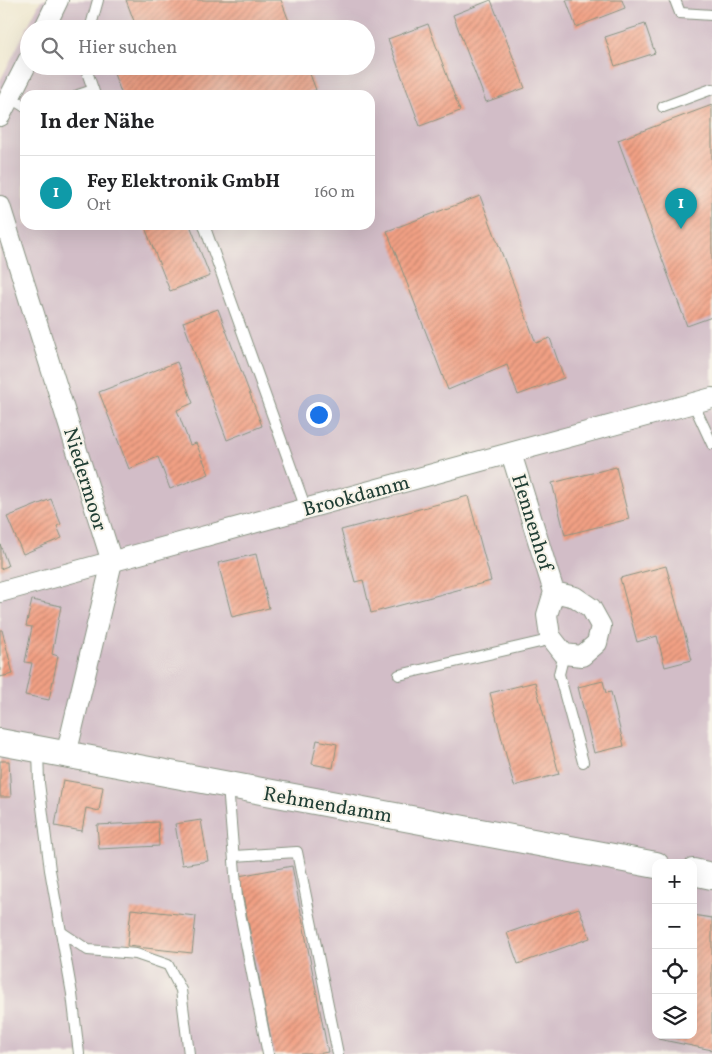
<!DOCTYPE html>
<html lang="de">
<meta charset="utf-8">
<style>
body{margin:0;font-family:Vollkorn,serif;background:#f6f6f6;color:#202124}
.controls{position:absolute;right:15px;bottom:15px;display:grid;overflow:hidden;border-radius:10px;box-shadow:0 5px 20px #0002}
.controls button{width:45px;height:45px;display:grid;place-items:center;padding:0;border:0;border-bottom:1px solid #e0e0e0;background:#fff;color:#202124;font:25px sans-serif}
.you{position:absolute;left:318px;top:414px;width:18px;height:18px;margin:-12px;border:4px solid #fff;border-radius:50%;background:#1a73e8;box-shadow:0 0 0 8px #1a73e833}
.badge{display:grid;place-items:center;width:32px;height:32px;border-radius:50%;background:#d1495b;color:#fff;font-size:16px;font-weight:700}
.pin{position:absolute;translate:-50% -41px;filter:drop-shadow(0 1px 2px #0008)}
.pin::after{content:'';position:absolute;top:26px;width:18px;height:15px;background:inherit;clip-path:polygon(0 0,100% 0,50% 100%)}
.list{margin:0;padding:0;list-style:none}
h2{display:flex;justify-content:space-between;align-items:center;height:65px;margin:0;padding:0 20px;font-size:21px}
h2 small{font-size:16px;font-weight:400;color:#757577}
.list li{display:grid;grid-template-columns:32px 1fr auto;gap:15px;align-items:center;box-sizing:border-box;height:75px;padding:0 20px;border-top:1px solid #e0e0e0}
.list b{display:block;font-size:19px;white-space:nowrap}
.list p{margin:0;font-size:16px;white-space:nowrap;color:#757577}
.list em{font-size:16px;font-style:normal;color:#757577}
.icon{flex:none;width:28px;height:28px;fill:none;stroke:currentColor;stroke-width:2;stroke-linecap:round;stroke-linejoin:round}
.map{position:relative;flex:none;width:712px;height:1054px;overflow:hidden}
.search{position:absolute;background:#fff;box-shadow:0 5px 20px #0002;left:20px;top:20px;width:355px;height:55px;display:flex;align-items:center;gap:12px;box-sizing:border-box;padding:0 18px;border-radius:28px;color:#757577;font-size:19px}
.panel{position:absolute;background:#fff;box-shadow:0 5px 20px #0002;left:20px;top:90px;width:355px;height:140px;border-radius:15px}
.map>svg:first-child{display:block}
.industrial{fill:#d2bdc7;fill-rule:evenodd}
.building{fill:url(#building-hatch)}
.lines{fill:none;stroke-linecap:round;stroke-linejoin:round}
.service-casing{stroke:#889382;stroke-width:12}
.minor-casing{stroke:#889382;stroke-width:22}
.tertiary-casing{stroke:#889382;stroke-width:28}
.service{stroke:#fff;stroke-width:10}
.minor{stroke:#fff;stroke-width:20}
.tertiary{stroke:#fff;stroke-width:26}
.labels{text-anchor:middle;stroke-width:4;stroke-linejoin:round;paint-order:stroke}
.street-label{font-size:20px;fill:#1f3d34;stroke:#f7f3e8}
</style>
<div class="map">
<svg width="712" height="1054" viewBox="0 0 712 1054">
<defs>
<pattern id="building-hatch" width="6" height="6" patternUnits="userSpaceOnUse" patternTransform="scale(1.25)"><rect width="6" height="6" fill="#f2a084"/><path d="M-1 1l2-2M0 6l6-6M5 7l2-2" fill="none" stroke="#c3846d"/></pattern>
</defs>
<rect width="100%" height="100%" fill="#f7f3e8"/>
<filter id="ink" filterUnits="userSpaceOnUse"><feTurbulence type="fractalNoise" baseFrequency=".02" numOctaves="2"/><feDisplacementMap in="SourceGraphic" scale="10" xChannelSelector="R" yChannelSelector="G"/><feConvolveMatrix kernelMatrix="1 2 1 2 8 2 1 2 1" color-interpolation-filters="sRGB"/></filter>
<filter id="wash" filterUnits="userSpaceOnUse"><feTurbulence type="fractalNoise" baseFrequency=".0096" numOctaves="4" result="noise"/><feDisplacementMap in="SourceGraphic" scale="20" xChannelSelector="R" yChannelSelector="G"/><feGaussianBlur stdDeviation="1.12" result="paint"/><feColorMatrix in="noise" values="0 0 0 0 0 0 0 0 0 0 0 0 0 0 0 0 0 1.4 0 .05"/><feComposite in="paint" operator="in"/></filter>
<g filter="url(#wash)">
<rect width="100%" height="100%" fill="#f0e9d1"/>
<path class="industrial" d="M41 0H712V1054H0V81ZM29 29H366V66H29ZM25 95H370V225H25ZM656 863H693V1035H656Z"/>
<g id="blocks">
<g class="building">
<polygon points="126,0 281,0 292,29 137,29"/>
<polygon points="491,0 525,88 486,102 453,15"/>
<polygon points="566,0 622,0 625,8 576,27"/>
<polygon points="428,24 460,111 420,126 388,39"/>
<polygon points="645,24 655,53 615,66 605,37"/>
<polygon points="111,66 307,66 316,90 302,95 122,95"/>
<polygon points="712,105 712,317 687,326 618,140"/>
<polygon points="480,196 536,343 550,338 564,378 518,395 507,365 448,390 387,231"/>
<polygon points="144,225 190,225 210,276 170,291"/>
<polygon points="218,309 262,426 227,440 183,322"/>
<polygon points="177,362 193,403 177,410 190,445 196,443 209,474 170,489 158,457 129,469 99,392"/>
<polygon points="616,467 629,519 565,535 552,483"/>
<polygon points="468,496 491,581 371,613 363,580 355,582 341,530"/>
<polygon points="51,499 61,524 57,526 62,538 23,554 7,517"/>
<polygon points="0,544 8,566 0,569"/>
<polygon points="256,554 269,608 232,617 218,563"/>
<polygon points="666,566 692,660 665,667 657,636 637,642 620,578"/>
<polygon points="32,600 61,606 52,654 58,656 49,700 25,695 32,663 25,662 32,627 26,626"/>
<polygon points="0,630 2,630 13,674 0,677"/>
<polygon points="603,681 606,693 611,692 624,746 594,753 578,687"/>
<polygon points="535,682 559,774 514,786 490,693"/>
<polygon points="317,740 337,744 333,768 312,764"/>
<polygon points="0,761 9,761 11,797 0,797"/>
<polygon points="63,780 103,787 99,811 86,808 82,831 55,826"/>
<polygon points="201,820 208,861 182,865 175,824"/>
<polygon points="158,822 159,846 99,849 97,825"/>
<polygon points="292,866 328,1052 317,1054 274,1054 239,876"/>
<polygon points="579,908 590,938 518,964 507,933"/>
<polygon points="131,909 196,916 192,953 127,946"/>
<polygon points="693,915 712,918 712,1050 658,1039 659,1035 693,1035"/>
</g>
</g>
</g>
<g filter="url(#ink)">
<use href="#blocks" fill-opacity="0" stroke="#889382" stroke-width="1"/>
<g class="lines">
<g class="service-casing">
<g id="service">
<polyline points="675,0 680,13 712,15"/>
<polyline points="90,29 98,0"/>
<polyline points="85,66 95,95"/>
<polyline points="78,95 93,90"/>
<polyline points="9,97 25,107"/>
<polyline points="663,107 712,89"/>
<polyline points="204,225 306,509"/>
<polyline points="693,403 712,444"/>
<polyline points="564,654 559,674 583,762"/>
<polyline points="399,675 553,639"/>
<polyline points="38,750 39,783 50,870 72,994 79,1054"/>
<polyline points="228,786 237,898 268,1054"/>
<polyline points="234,856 297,852 338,1054"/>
<polyline points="61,932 88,950 136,954 168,965 181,990 189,1054"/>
</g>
</g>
<g class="minor-casing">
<g id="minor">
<polyline points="44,29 58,0"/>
<polyline points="0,116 29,59"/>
<polyline points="0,206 112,562 66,755"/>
<polyline points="511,453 554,592 547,615 550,636 564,654 582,656 597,643 601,626 591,608 575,597 554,592"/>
<polyline points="0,592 712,398"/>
</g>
</g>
<g class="tertiary-casing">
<g id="tertiary">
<polyline points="0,742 656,865"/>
<polyline points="693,872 712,876"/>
</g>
</g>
<use href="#service" class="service"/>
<use href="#minor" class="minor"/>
<use href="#tertiary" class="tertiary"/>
</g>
</g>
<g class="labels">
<g class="street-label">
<text transform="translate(86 479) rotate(73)" y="7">Niedermoor</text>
<text transform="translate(356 495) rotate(-15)" y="7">Brookdamm</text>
<text transform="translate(533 522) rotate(73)" y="7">Hennenhof</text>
<text transform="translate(328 804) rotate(10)" y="7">Rehmendamm</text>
</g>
</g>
</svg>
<div class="controls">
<button>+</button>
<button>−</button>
<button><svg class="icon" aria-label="locate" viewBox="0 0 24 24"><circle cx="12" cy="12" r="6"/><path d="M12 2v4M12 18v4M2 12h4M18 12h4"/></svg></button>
<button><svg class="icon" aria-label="layers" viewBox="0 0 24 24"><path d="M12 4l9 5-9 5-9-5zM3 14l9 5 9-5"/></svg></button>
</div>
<div class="you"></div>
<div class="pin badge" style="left:681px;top:229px;background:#0f9aa8">1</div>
<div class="search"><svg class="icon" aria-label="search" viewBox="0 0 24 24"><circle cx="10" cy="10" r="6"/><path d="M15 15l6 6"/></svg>Hier suchen</div>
<section class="panel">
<h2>In der Nähe<small></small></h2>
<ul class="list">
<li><span class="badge" style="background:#0f9aa8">1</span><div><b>Fey Elektronik GmbH</b><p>Ort</p></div><em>160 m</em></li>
</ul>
</section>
</div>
